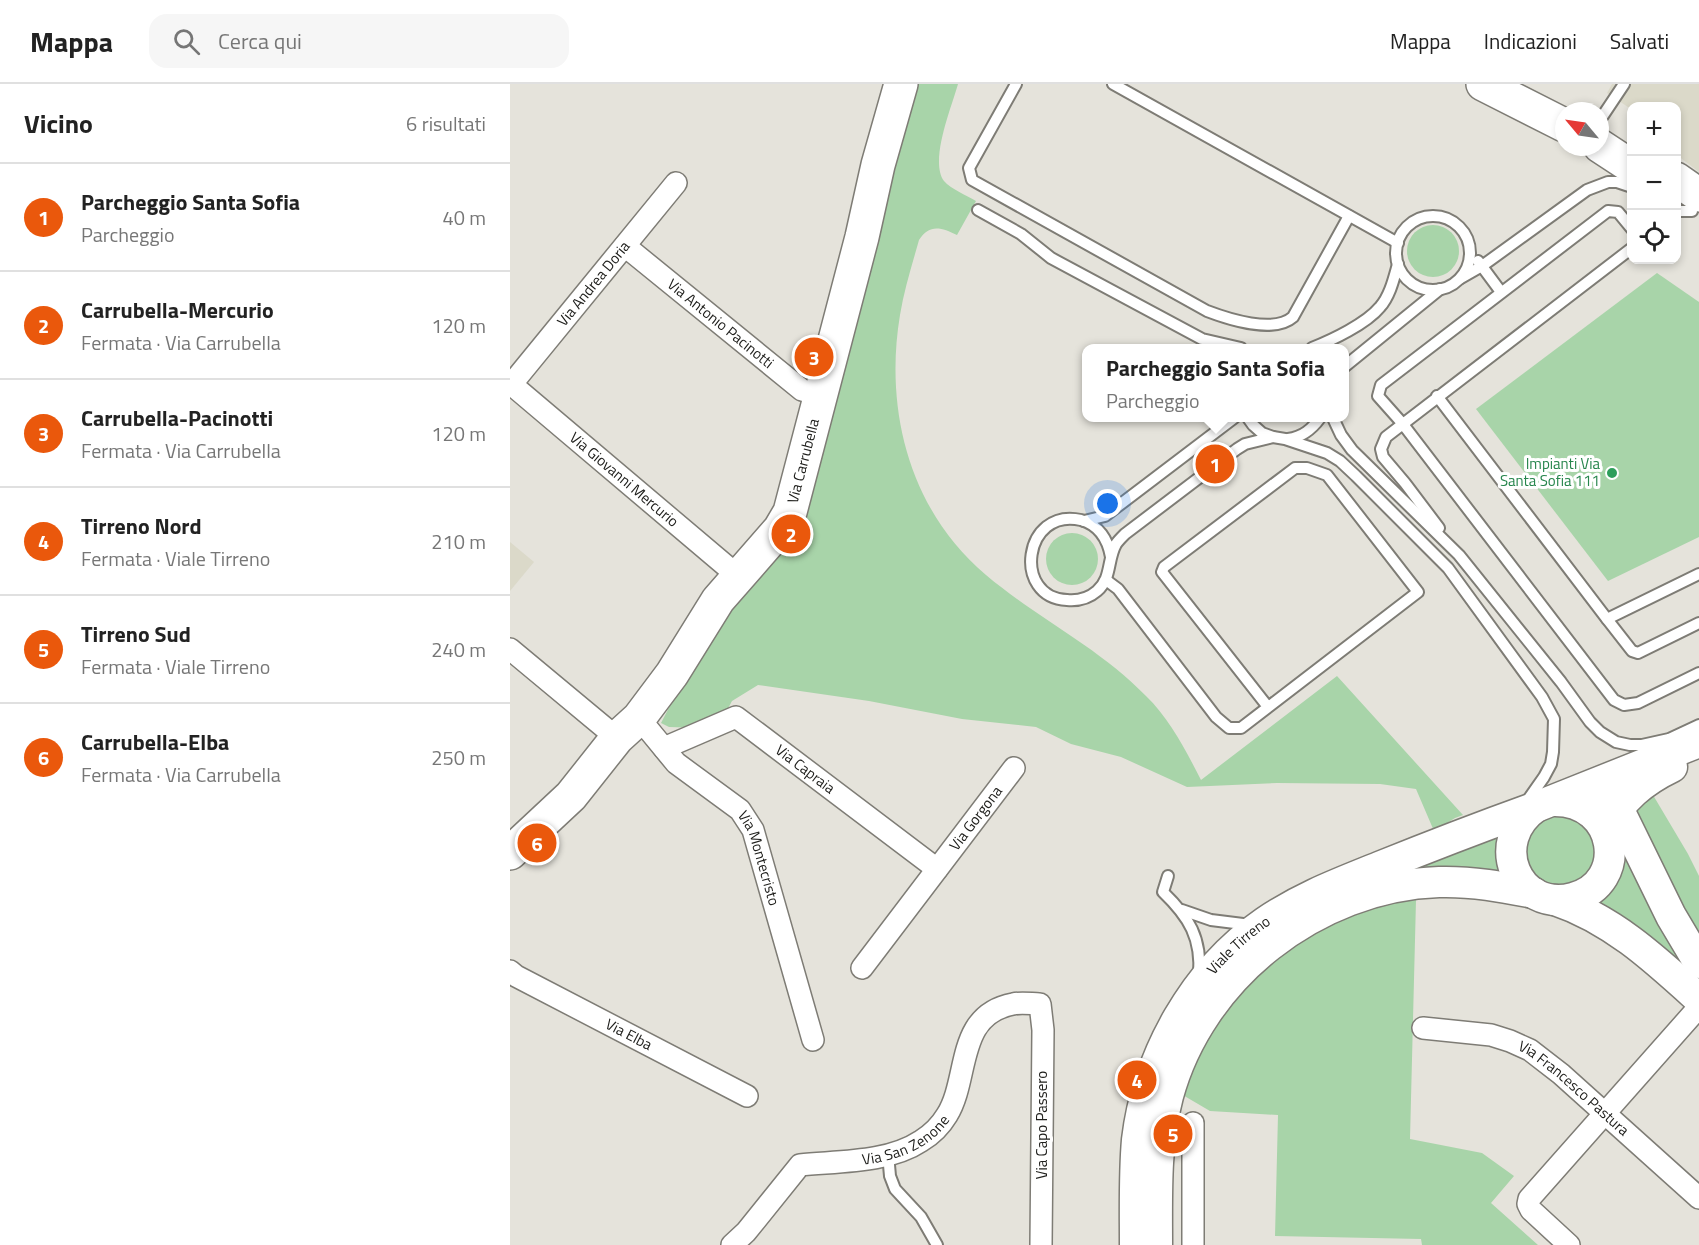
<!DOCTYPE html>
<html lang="it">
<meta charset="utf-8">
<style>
body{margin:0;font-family:"Titillium Web",sans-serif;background:#f6f6f6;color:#222}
.controls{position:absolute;right:18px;top:18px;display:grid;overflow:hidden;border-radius:12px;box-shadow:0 3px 9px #0003}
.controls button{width:54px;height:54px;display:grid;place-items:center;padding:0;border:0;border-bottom:2px solid #e0e0e0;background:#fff;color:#222;font:30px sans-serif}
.compass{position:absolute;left:1045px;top:18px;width:54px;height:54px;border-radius:50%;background:#fff;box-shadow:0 3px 9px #0003;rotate:299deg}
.you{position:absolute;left:598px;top:420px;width:21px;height:21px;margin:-15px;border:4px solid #fff;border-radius:50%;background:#1a73e8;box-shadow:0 0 0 9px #1a73e833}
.badge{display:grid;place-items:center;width:39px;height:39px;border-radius:50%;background:#ea580c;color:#fff;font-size:20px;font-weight:700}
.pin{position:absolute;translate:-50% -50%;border:3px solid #fff;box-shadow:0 2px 6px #0006}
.popup{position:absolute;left:572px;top:260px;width:267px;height:78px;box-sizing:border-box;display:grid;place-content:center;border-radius:12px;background:#fff;filter:drop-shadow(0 2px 4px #0005);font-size:20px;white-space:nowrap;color:#767676}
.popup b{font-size:22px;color:#222}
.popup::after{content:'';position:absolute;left:50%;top:100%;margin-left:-12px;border:12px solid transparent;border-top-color:#fff}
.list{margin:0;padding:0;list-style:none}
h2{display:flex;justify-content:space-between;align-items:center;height:78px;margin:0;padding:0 24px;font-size:26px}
h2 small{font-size:20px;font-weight:400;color:#767676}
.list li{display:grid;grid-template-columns:39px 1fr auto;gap:18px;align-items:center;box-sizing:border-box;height:108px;padding:0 24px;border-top:2px solid #e0e0e0}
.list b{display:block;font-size:22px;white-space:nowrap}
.list p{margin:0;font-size:20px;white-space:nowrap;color:#767676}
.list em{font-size:20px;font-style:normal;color:#767676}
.icon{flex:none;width:33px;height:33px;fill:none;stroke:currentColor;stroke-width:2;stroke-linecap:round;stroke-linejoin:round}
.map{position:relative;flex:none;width:1189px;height:1161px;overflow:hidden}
header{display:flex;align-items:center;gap:36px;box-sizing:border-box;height:84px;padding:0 30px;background:#fff;border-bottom:2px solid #e0e0e0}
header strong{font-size:28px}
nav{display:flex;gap:33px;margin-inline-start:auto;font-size:21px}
.search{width:420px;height:54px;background:#f6f6f6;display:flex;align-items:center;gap:15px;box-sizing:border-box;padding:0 21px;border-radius:18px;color:#767676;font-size:22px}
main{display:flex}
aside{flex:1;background:#fff}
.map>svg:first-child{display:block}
.built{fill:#dbd9c9}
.green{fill:#a8d4a9}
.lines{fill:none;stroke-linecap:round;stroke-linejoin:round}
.lane-casing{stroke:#7e7c75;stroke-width:14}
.street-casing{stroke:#7e7c75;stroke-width:24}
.secondary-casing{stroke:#7e7c75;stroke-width:33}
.primary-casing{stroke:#7e7c75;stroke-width:36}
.lane{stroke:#fff;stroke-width:10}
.street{stroke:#fff;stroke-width:21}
.secondary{stroke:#fff;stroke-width:30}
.primary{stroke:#fff;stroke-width:33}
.leisure-dot{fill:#2e9e5b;stroke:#fff;stroke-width:2}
.labels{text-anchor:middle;stroke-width:6;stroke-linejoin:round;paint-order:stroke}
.street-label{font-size:15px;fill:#20201d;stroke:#fff}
.leisure-label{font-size:15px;fill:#27864d;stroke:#fff;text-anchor:end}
</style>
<header>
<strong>Mappa</strong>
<div class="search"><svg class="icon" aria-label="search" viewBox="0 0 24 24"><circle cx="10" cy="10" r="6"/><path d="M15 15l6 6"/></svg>Cerca qui</div>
<nav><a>Mappa</a><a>Indicazioni</a><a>Salvati</a></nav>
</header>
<main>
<aside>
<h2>Vicino<small>6 risultati</small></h2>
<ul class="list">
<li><span class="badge">1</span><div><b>Parcheggio Santa Sofia</b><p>Parcheggio</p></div><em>40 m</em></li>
<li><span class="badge">2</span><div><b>Carrubella-Mercurio</b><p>Fermata · Via Carrubella</p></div><em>120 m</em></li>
<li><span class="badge">3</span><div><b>Carrubella-Pacinotti</b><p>Fermata · Via Carrubella</p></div><em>120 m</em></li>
<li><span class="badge">4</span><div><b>Tirreno Nord</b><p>Fermata · Viale Tirreno</p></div><em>210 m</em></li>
<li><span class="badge">5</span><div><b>Tirreno Sud</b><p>Fermata · Viale Tirreno</p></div><em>240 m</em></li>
<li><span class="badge">6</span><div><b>Carrubella-Elba</b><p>Fermata · Via Carrubella</p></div><em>250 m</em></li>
</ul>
</aside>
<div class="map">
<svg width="1189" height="1161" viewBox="0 0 1189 1161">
<rect width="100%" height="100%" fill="#e5e3db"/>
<g class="built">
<polygon points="1102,0 1189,0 1189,88 1167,71 1166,22 1122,22 1121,25 1097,9"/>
<polygon points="0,458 24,478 0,507"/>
</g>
<g class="green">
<path d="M404 0H448C442 22 419 77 434 97 441 105 456 111 466 117L447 151C431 143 419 140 409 156 402 181 394 206 390 231 374 327 400 427 476 491 527 534 590 564 636 612 660 635 676 667 691 696L827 592 953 731 945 734 924 747 906 705 870 700 767 699 677 703 611 673 561 660 526 643 452 635 359 617 248 601 222 617 214 632 190 644 159 643 151 639 200 545 284 452C297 434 301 419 303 397Z"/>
<circle cx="923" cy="167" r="26"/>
<polygon points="1147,189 1189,218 1189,453 1098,497 966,325"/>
<circle cx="562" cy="475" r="26"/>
<polygon points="1143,711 1178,770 1189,792 1189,850 1179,836 1130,736 1127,723"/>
<polygon points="1036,727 1080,738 1088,782 1058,806 1021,794 1011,757"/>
<polygon points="991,746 999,795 788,827"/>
<polygon points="1107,749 1166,869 1175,884 1077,819"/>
<polygon points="906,816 900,1055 972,1069 1004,1092 981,1119 1028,1161 912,1161 911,1155 765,1152 768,1031 700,1027 671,1010 682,981 719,920 747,890 784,860 817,841 874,820"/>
</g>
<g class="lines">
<g class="lane-casing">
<g id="lane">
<path d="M506 0 459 84 462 96 697 227C718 235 764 250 783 233L839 132"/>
<polyline points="603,0 888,159"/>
<polyline points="1090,36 1114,0"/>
<polyline points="468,126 511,150 541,174 692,255 731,264"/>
<polyline points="1166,127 1182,127"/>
<circle cx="923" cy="169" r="37"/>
<polyline points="1122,145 1108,128 1098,127 871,301 868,312 892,339 1104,616 1114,621 1128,619 1189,589"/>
<polyline points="968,177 991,208"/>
<polyline points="951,194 972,182 1077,106 1098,98 1107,98 1122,103"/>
<path d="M802 264C822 256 856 240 870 223 880 212 884 194 888 180"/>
<polyline points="834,283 930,205"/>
<polyline points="927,312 1097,535 1189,490"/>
<polyline points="738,334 743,341 752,349 763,353 775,355 817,369 830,377 846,392 938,484 1032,613 1044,635 1043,668 1041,680 1034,693 1015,720"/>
<polyline points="823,334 831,351 842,366 949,471 1051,598 1080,638 1090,648 1106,658 1120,661 1132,661 1159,655 1189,641"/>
<path d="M778 355C793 353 802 345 810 334"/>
<polyline points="574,437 595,432 724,334"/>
<polyline points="929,444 895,399 873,373 871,365 876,353 1122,164"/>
<path d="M601 473C598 456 589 441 571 436 513 423 502 514 557 516 568 517 579 514 587 507 602 494 597 476 606 460 608 457 612 453 615 450L727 365 735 360 763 353"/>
<polyline points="596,496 608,505 706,633 719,644 731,644 908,508 817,391 797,384 785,384 654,483 652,488 758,623"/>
<polyline points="1097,535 1122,567 1128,569 1189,539"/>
<path d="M658 792 653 808C679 833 692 854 689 892"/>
<polyline points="672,826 701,836 741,841"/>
<polyline points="378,1070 380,1092 385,1105 411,1133 427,1161"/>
</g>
</g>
<g class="street-casing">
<g id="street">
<path id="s1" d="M115 162 292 306 309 311"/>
<path id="s2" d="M1 300 228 492"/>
<path id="s3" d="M0 302 166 99"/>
<polyline points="0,565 107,654"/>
<path id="s4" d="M129 634 166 679 230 726 243 746 303 956"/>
<path id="s5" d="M154 664 226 633 427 785"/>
<path id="s6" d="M352 884 504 684"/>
<path id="s7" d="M0 887 6 892 237 1012"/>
<path id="s8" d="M913 944 981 951 1000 957 1020 966 1051 990 1189 1114"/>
<polyline points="683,1039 683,1161"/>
<path id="s9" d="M222 1161 236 1148 290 1081C328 1077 378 1079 411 1057 421 1051 431 1041 437 1031 460 994 445 931 503 920 512 918 522 920 530 920L533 946 531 1161"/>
<polyline points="1059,1161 1021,1126 1018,1120 1019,1115 1189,923"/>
</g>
</g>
<g class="secondary-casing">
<g id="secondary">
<path d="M1082 715C1094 718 1104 724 1113 734L1161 832 1189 879"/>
<path d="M1045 717C1108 717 1120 799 1063 814 1007 829 977 757 1026 723L1189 658"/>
<path d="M1100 744C1107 716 1137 695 1162 683"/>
<path d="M1045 816C1102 835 1145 875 1189 915"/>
<path id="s10" d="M625 1161C625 1126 624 1091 627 1056 637 972 684 887 755 838 792 813 827 800 869 783 921 762 973 742 1026 723"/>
<path d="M647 1161C647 1111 645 1061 658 1012 690 893 806 802 929 798 962 797 993 803 1024 809"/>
</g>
</g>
<g class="primary-casing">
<g id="primary">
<polyline points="973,0 1054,41"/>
<polyline points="1090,62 1122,83"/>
<polyline points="1166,95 1189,111"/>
<path id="s11" d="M0 769 61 712 107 654 129 634 162 590 208 516 270 445 280 428 352 153 368 81 391 0"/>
</g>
</g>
<use href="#lane" class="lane"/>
<use href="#street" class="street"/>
<use href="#secondary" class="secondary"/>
<use href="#primary" class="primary"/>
</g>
<circle class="leisure-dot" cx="1102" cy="389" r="6"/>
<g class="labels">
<g class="street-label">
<text dy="5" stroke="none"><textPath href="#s3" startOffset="132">Via Andrea Doria</textPath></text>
<text dy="5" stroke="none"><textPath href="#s1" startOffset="123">Via Antonio Pacinotti</textPath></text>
<text dy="5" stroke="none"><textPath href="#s11" startOffset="496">Via Carrubella</textPath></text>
<text dy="5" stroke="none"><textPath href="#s2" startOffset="148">Via Giovanni Mercurio</textPath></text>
<text dy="5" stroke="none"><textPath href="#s5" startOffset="165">Via Capraia</textPath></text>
<text dy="5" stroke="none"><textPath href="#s6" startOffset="188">Via Gorgona</textPath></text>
<text dy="5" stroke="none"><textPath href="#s4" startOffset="190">Via Montecristo</textPath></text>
<text dy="5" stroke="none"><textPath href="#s10" startOffset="330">Viale Tirreno</textPath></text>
<text dy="5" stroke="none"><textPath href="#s7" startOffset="135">Via Elba</textPath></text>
<text dy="5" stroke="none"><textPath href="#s8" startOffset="168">Via Francesco Pastura</textPath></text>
<text transform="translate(532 1041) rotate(-90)" y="5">Via Capo Passero</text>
<text dy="5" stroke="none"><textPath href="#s9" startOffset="216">Via San Zenone</textPath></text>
</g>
<g class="leisure-label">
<text x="1090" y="385">Impianti Via<tspan x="1090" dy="17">Santa Sofia 111</tspan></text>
</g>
</g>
</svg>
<div class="controls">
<button>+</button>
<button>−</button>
<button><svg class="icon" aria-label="locate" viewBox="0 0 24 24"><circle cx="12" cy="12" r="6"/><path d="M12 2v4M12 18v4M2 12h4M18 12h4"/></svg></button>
</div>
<svg class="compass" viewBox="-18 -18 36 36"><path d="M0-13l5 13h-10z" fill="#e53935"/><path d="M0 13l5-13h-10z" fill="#767676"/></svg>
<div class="you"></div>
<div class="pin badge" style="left:705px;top:380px">1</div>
<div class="popup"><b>Parcheggio Santa Sofia</b>Parcheggio</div>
<div class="pin badge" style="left:281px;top:450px">2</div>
<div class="pin badge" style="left:304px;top:273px">3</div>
<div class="pin badge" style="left:627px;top:996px">4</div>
<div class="pin badge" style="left:663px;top:1050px">5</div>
<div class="pin badge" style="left:27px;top:759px">6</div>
</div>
</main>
